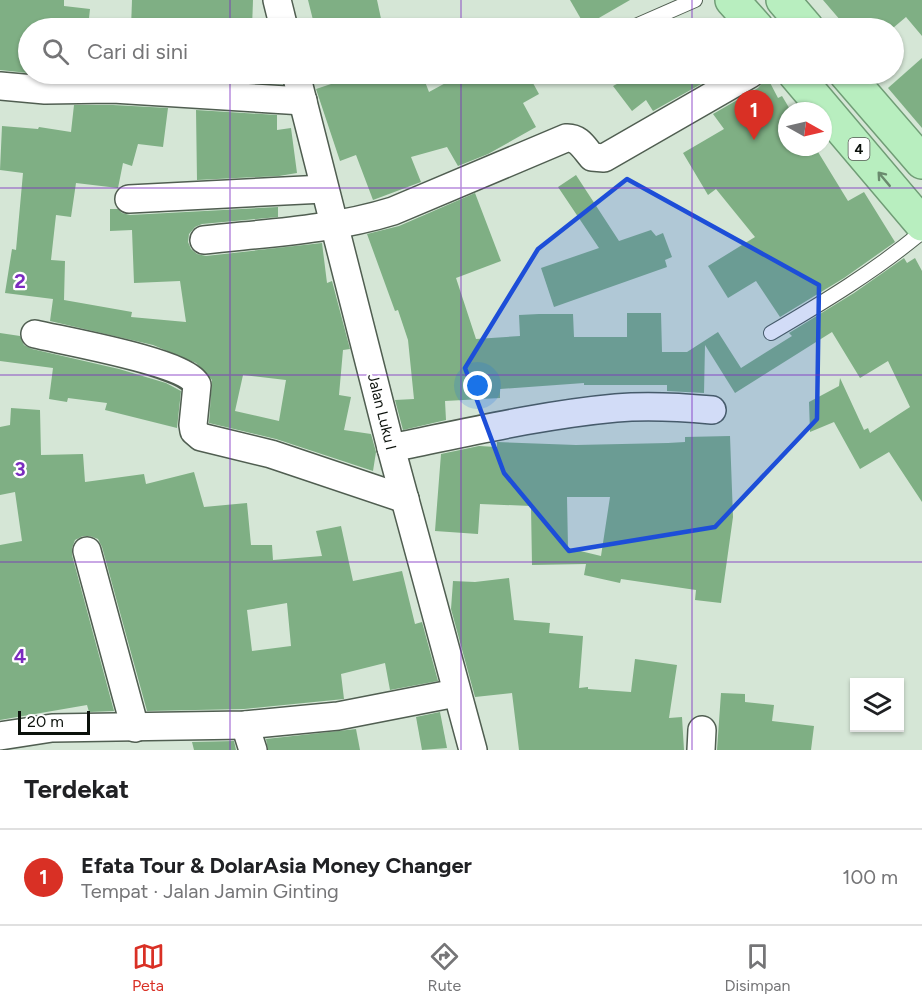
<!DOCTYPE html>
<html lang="id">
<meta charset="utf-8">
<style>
body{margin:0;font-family:Figtree,sans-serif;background:#f6f6f6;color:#202124}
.controls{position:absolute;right:18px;bottom:18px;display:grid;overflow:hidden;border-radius:0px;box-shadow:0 2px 4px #0004}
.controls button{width:54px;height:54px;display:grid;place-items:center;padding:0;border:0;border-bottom:2px solid #e0e0e0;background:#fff;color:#202124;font:30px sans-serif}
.compass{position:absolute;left:778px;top:102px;width:54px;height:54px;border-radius:50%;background:#fff;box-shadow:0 2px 4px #0004;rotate:98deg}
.scale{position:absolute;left:18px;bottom:15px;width:72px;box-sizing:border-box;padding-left:6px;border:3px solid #0b110b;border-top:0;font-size:16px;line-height:21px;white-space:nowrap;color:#0b110b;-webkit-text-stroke:4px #fff;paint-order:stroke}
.you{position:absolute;left:478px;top:386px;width:21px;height:21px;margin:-15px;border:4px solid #fff;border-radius:50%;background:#1a73e8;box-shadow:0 0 0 9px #1a73e833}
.badge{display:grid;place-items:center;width:39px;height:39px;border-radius:50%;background:#d93025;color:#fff;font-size:20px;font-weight:700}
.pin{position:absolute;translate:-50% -50px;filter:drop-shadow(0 2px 3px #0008)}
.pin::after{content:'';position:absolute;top:32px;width:21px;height:18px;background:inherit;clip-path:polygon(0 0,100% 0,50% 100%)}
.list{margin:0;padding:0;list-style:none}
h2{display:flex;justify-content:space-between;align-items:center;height:78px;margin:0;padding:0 24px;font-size:26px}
h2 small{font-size:20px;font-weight:400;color:#757577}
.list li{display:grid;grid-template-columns:39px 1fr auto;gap:18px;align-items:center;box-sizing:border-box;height:96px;padding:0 24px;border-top:2px solid #e0e0e0}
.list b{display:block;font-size:22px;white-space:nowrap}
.list p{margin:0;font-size:20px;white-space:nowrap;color:#757577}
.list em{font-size:20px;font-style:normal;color:#757577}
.icon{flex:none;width:33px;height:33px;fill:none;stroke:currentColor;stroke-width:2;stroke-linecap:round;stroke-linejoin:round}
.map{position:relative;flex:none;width:922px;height:750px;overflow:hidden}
.search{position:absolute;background:#fff;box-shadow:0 2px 4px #0004;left:18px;right:18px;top:18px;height:66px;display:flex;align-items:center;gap:15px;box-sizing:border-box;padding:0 21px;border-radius:33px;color:#757577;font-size:22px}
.sheet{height:174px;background:#fff}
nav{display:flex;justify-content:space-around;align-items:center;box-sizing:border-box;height:84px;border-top:2px solid #e0e0e0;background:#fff;font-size:16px;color:#757577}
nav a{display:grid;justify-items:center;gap:3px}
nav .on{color:#d93025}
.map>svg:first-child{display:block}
.building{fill:#7faf84;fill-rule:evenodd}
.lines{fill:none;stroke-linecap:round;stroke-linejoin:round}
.service-casing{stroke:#505e51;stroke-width:16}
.minor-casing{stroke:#505e51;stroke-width:30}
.trunk-casing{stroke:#709d76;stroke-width:36}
.service{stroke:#fff;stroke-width:14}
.minor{stroke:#fff;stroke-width:27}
.trunk{stroke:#b8eebf;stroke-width:33}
.oneway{stroke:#6a8b6e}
.marked{fill:#1d4ed8;fill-opacity:0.2;stroke:#1d4ed8;stroke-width:4.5;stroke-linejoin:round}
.grid{fill:none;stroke:#7b2cbf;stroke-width:1.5;stroke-opacity:0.55}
.labels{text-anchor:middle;stroke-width:4.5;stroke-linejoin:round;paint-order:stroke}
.shield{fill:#fff;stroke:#545854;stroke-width:1.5}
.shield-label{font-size:14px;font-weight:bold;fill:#0b110b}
.street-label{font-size:15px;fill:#0b110b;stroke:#fff}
.grid-label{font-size:20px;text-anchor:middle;font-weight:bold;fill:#7b2cbf;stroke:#fff;stroke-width:4.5;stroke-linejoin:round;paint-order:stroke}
</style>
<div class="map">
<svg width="922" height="750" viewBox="0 0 922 750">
<rect width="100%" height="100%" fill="#d5e6d6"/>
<g class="building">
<polygon points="0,0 64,0 64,6 90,9 88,28 28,28 28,73 0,70"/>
<polygon points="132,0 253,0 252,28 131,28"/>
<polygon points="308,0 377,0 383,28 315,28"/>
<polygon points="570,0 630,0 585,26"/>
<polygon points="823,0 922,0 922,36 906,17 893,28 847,28"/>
<polygon points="922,58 922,128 888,88"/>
<polygon points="196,74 264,74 264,75 278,75 278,84 196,78"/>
<polygon points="361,74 368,74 371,83 397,74 422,74 429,92 462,74 528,74 539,94 523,103 536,127 488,154 458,166 447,147 411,157 421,182 373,200 356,155 340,161 316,89"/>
<polygon points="636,74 719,74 653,111 646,100 632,111 613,86"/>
<polygon points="766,75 778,98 782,96 791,111 787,111 787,147 815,147 848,201 864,192 895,242 844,278 780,317 756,281 728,298 708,266 755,237 716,189 708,195 683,153 724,129 713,114 758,88 763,82"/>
<path d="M74 105H113L168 108 163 147 138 144 132 166 123 163 118 188 76 183 71 217 56 215 51 260 65 261 64 300 132 312 131 317 186 322 180 281 134 283 132 230 110 231V209H118L122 213 130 215 278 207V217L202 224 195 227 189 234 188 242 191 249 197 254 206 256 322 243 327 283 332 281 350 349 343 350 339 395 351 397 344 430 371 434 376 452 373 471 276 439 209 423 212 380 196 363 153 345 50 321 53 299 5 293 12 249 16 250 23 173 0 170 2 126 38 129 39 127 71 132ZM243 375 286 380 279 421 235 411Z"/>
<polygon points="196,110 277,115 277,130 291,128 297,173 279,176 197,180"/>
<polygon points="576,175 619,241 651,230 656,236 663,233 672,257 665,260 667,267 554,307 541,268 599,248 558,187"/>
<polygon points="475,193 501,261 456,278 476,339 520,336 519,315 539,314 573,314 574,337 627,337 627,313 661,313 662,352 687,352 718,332 741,368 792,336 789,333 854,293 904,258 907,263 915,258 922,271 922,502 889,452 860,469 834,422 810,432 809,402 839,386 840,378 864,430 868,428 870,433 910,407 888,361 860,378 832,332 735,393 705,345 704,393 667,391 667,385 584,385 584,383 500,389 500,398 445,401 446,420 403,430 395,400 414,399 408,340 398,310 395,311 367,234 399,226"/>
<polygon points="0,333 20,336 24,345 32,349 119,369 166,383 179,390 181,391 177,428 105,410 107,403 68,398 67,402 49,399 53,368 0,361"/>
<path d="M11 408 40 410 41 455 83 454 85 482 144 474 146 484 194 472 204 507 247 503 251 545H272L273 560 322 556 316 531 341 526 353 581 402 571 415 624 422 622 438 681 390 690 385 663 341 674 344 699 244 709 147 711 102 547 98 539 90 536H83L75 540 72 548V555L114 711 89 712 87 705 0 720V545L22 541 15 492 0 495V427L10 425ZM287 603 291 646 252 651 247 610Z"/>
<path d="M730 436 733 517 721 603 695 600 696 590 621 579 620 583 584 575 586 564 532 565 531 506 480 504 478 534 435 531 441 454 479 446 497 447V442L576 445 668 443 685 442V437ZM567 497H610L601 556 568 548Z"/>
<polygon points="509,578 514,620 550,623 549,633 583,636 579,688 588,687 588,689 631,692 635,659 677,665 669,718 682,717 684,750 519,750 512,693 475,697 451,609 453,581 475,582"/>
<polygon points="721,693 745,694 745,702 774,705 772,721 814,726 811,750 717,750"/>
<polygon points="440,712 447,748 422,750 416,717"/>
<polygon points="356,729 360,750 268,750 266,739"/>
<polygon points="234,741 236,750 194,750 192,742"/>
</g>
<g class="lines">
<g class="service-casing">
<g id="service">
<polyline points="631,28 695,0"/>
<path d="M771 333C824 302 875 271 922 232"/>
</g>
</g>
<g class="minor-casing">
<g id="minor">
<polyline points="277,0 284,28"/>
<polyline points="296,74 391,448 473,750"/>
<polyline points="0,86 45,90 113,89 303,101"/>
<polyline points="129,199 324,189"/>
<path d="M204 240C267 233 332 230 393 211L566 138C579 137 584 148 592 157L604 158 750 74"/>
<path d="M35 334C64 341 187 362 197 385L193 425 194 431 201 437 271 454 405 499"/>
<path d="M391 448C465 433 540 415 616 408 648 405 680 407 712 410"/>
<polyline points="87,551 135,728"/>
<polyline points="245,725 253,750"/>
<polyline points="0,736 52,728 245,725 338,716 456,693"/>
<polyline points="701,750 702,730"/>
</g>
</g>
<g class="trunk-casing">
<g id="trunk">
<polyline points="732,0 757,28"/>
<polyline points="783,0 807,28"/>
<polyline points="795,74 922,224"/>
<polyline points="846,74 922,162"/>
</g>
</g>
<use href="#service" class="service"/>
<use href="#minor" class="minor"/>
<use href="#trunk" class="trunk"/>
</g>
<defs><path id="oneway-shaft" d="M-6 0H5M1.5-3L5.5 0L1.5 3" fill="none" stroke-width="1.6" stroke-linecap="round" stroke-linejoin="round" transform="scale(1.5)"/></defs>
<use class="oneway" href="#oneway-shaft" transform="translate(884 179) rotate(-130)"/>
<path class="marked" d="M627 179 819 285 817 419 715 527 569 551 504 473 465 368 538 249Z"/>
<path class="grid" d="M230 0V28M461 0V28M692 0V28M230 74V750M461 74V750M692 74V750M0 188H922M0 375H922M0 562H922"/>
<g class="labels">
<rect class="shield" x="848.5" y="138" width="21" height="22" rx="4.5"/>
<g class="shield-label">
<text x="859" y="154">4</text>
</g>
<g class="street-label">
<text transform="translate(382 412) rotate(76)" y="5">Jalan Luku I</text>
</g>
</g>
<g class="grid-label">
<text x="20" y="288">2</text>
<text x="20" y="476">3</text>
<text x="20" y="663">4</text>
</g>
</svg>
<div class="controls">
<button><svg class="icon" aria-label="layers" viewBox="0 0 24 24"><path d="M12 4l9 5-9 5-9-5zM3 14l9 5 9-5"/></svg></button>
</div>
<svg class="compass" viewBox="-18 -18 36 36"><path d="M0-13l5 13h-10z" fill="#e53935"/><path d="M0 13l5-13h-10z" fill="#757577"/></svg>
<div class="scale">20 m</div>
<div class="you"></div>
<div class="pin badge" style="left:754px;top:140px">1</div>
<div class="search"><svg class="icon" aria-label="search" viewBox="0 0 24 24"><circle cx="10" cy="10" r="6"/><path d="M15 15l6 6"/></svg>Cari di sini</div>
</div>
<section class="sheet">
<h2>Terdekat<small></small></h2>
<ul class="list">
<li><span class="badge">1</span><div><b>Efata Tour &amp; DolarAsia Money Changer</b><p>Tempat · Jalan Jamin Ginting</p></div><em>100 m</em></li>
</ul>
</section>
<nav>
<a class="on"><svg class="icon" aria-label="map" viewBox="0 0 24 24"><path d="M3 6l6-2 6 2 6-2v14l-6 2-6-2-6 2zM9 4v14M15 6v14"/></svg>Peta</a>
<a><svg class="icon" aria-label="directions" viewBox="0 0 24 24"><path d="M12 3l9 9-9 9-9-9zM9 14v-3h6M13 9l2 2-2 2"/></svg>Rute</a>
<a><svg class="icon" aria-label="saved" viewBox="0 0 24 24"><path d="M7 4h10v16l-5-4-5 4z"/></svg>Disimpan</a>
</nav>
